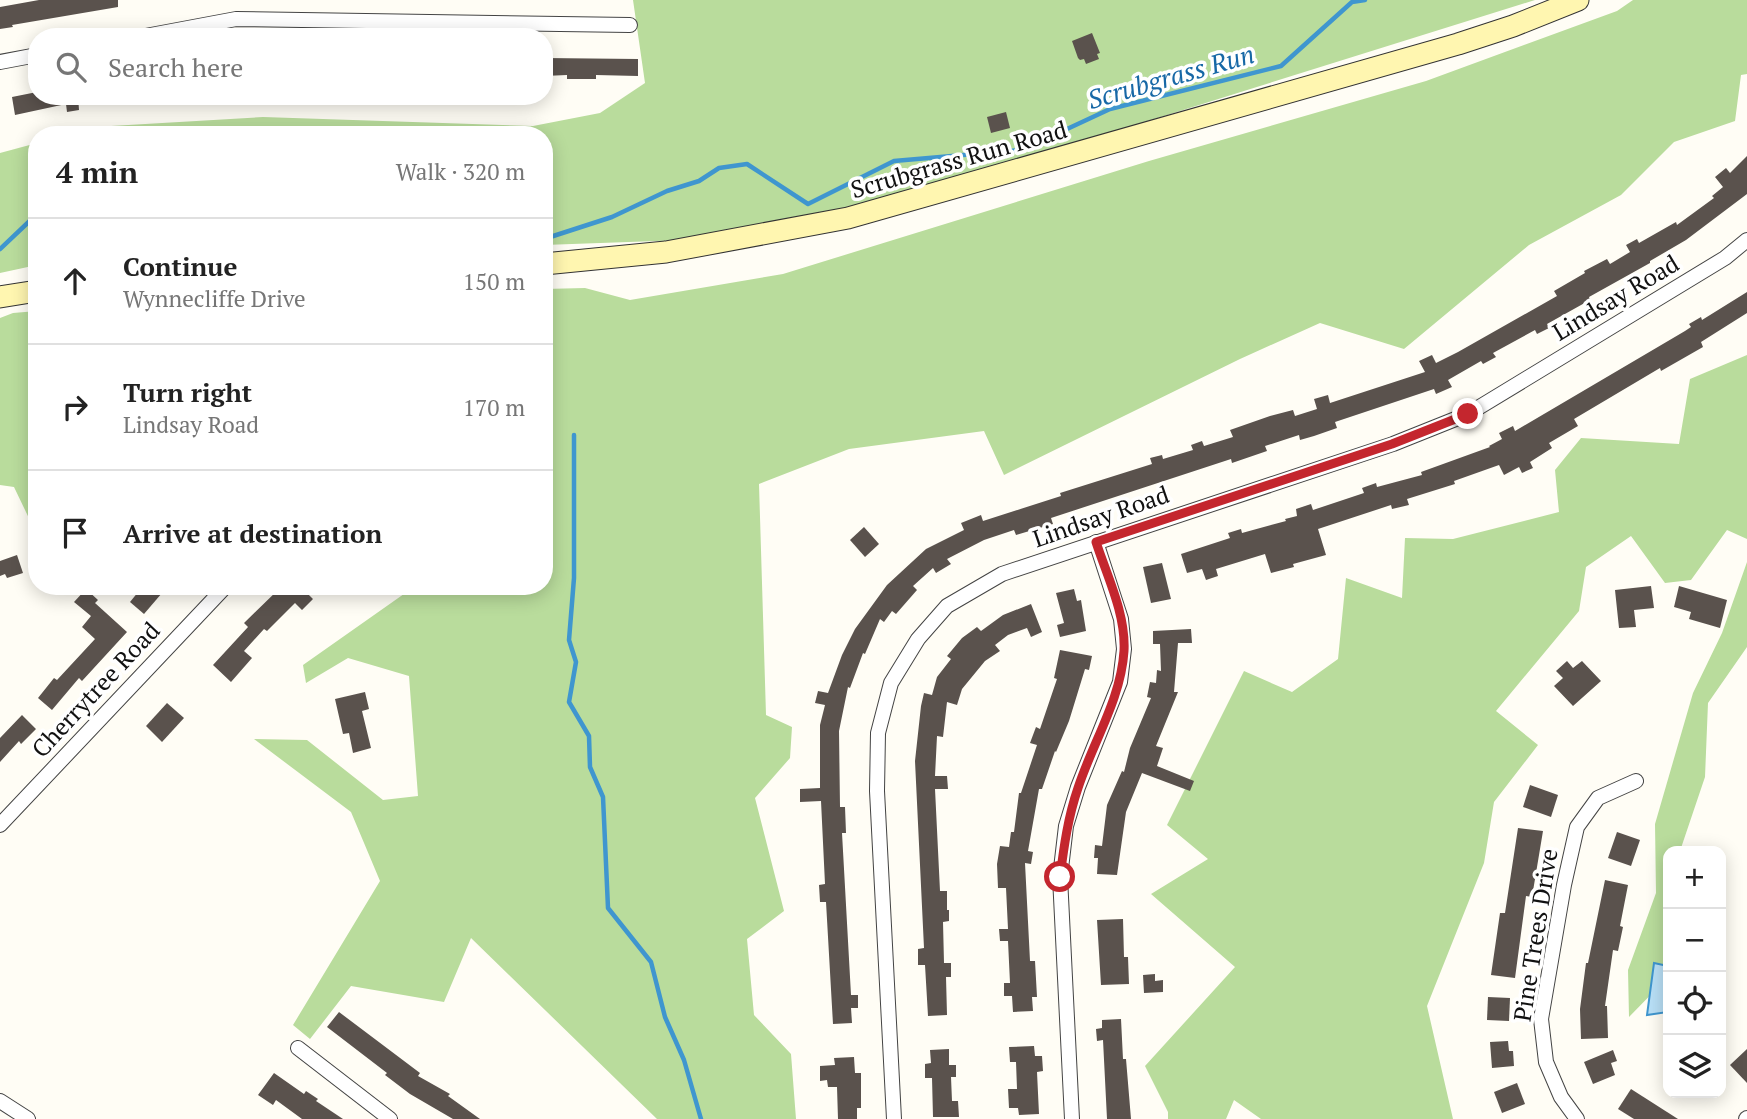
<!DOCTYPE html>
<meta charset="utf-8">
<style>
body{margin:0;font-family:"PT Serif",serif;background:#f2f2f2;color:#222}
.controls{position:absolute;right:21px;bottom:21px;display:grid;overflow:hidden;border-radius:14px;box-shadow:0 4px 18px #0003}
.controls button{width:63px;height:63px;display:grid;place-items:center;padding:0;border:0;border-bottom:2px solid #e0e0e0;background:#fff;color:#222;font:35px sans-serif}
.stop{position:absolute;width:21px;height:21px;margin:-16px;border:5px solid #c4262e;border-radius:50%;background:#fff}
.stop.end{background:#c4262e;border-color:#fff;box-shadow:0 2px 7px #0008}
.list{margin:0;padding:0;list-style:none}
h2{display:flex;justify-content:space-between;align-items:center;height:91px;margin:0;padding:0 28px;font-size:30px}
h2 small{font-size:23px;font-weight:400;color:#767676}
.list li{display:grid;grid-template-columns:46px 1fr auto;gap:21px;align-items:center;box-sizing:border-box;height:126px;padding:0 28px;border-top:2px solid #e0e0e0}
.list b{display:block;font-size:26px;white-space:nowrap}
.list p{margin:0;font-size:23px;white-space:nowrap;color:#767676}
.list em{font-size:23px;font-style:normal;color:#767676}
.icon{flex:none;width:38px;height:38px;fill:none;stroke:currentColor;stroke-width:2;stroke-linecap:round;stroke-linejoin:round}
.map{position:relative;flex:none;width:1747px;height:1119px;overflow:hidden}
.search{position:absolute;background:#fff;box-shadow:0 4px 18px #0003;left:28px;top:28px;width:525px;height:77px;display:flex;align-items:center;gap:18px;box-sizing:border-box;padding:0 24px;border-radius:28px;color:#767676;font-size:26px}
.panel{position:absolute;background:#fff;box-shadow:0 4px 18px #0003;left:28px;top:126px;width:525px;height:469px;border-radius:28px}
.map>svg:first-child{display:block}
.forest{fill:#b9dc9c}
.water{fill:#b9e0f7;stroke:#3f96cf;stroke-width:2}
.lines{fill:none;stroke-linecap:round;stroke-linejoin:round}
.stream{stroke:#3f96cf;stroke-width:4.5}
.building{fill:#5a524d}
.street-casing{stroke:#444;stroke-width:16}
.secondary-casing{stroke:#333;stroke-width:23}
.street{stroke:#fff;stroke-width:14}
.secondary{stroke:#fff6b0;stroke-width:21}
.route{stroke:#c4262e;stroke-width:9}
.labels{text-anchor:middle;stroke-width:7;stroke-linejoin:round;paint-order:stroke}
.street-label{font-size:24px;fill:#111;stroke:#fff}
.water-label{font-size:26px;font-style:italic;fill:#1768a6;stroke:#fff}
</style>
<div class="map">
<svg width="1747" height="1119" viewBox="0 0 1747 1119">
<rect width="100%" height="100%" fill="#fffdf5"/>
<g class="forest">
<polygon points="633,0 1535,0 959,180 713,239 544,245 544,135 66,135 94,127 263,117 533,126 600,113 645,83"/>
<polygon points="1633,0 1747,0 1747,74 1741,75 1735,121 1674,142 1621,195 1529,245 1404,349 1320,323 1240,359 1004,475 984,431 849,449 759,484 766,715 792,727 790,758 755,798 784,911 747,939 754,1015 791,1054 796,1119 657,1119 471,938 444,1002 351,986 310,1039 293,1025 380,881 351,812 254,739 307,740 383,800 418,796 409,676 348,658 306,683 303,665 411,589 410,586 544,586 544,289 585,288 630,300 783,274 1149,161 1426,81 1617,11"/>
<polygon points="37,143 37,265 0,273 0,153"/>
<polygon points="37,311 37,535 14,487 0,485 0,318 13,313"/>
<polygon points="1747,355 1747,539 1727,530 1691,580 1665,583 1631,536 1586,567 1579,611 1496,711 1538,745 1494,802 1484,863 1427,1006 1453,1119 1261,1119 1234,1100 1226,1119 1168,1119 1168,1112 1145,1066 1235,967 1151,894 1208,859 1167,825 1244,671 1292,692 1338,659 1346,578 1402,598 1405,538 1453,539 1559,512 1555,470 1581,438 1679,444 1690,379"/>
<polygon points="1747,562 1747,647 1708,703 1705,777 1680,851 1668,851 1668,977 1629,1017 1628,970 1656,893 1655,824 1693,693 1722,633"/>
</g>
<polygon class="water" points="1654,963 1668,966 1668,1012 1647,1015"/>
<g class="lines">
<g class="stream">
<polyline points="544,239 612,217 667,191 699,181 719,168 747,164 808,204 894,161 1022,150 1110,109 1281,66 1352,2 1365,0"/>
<polyline points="0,249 37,214"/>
<polyline points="574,435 574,578 569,640 576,662 569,702 589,736 590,767 603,797 608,908 651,962 665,1017 684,1060 701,1119"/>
</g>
</g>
<g class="building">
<polygon points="39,0 118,0 118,7 12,25 13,27 0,29 0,7"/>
<polygon points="1092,33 1100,53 1097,54 1099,59 1086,64 1084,59 1080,60 1078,58 1072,41"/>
<polygon points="544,58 638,59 638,76 596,75 596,79 567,79 567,75 544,76"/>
<polygon points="37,92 37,96 78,96 79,110 67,112 66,104 15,115 12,97"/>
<polygon points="1006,112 1010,128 991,133 987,117"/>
<polygon points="1747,156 1747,194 1686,240 1650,261 1650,263 1589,297 1590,300 1547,324 1549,328 1537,334 1535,330 1493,353 1496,357 1483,364 1481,361 1448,380 1452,387 1436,394 1434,389 1335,422 1337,428 1314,436 1300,440 1299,435 1265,446 1267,451 1232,463 1231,459 1051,518 1053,524 1016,535 1014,530 984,540 947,559 951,564 936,573 933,568 913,586 917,590 896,614 892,611 884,622 880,619 865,654 863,653 850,688 848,687 839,731 840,807 845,807 846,833 842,833 851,995 858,995 858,1008 851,1008 852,1023 833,1024 826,902 820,902 819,885 825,884 821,801 800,802 800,789 820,788 820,725 825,705 815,703 818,691 828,693 842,655 855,629 887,585 926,549 964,530 961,523 981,515 983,521 1061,496 1060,493 1152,464 1150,458 1162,455 1163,459 1193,450 1191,445 1202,441 1204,446 1233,437 1230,430 1270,416 1293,410 1295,416 1317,409 1314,399 1328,395 1330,403 1425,372 1419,361 1432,355 1436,363 1458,352 1557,296 1554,291 1585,273 1584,271 1607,259 1610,264 1630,252 1626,245 1637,239 1639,243 1676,222 1677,225 1714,198 1712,196 1723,187 1715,177 1726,168 1730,173"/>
<polygon points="1747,292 1747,313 1701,342 1703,347 1661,371 1660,368 1574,419 1578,426 1549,443 1552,448 1530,462 1533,468 1522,473 1519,467 1504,475 1499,465 1454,481 1455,484 1407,499 1409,505 1392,509 1391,505 1318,529 1326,555 1293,564 1294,567 1271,573 1265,554 1216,569 1218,576 1206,580 1202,569 1187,573 1181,554 1230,538 1228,533 1241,529 1242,533 1286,521 1285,519 1297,516 1296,509 1311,504 1313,510 1364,493 1362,488 1376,483 1377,487 1422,475 1421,472 1490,447 1489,446 1502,439 1499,433 1513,426 1515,431 1685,331 1691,327 1689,324 1701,317 1702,320"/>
<polygon points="864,527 879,544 865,557 850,540"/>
<polygon points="17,555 23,573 7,578 5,574 0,576 0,561"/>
<polygon points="1162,563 1171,599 1151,603 1143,567"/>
<polygon points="143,586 168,586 144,614 130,602"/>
<polygon points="282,586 300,586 313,599 302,610 295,603 267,631 264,629 244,651 252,658 231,682 213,665 248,627 244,623"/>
<polygon points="1651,586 1654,608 1634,610 1636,627 1619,628 1615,590"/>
<polygon points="1679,586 1727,600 1720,628 1689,619 1691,612 1674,607"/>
<polygon points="86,589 98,600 95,603 127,632 82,681 79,678 52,710 38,698 54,678 57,680 95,639 82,627 91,616 74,602"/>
<polygon points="1074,589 1077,601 1081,600 1086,631 1060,637 1057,625 1064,623 1056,593"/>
<polygon points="1031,604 1042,632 1031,637 1027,628 1008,635 995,645 1000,651 985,661 962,689 957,705 947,702 943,737 937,736 935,776 947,776 948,789 935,789 940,891 947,891 947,910 949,910 949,921 943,922 944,963 951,963 951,977 946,977 947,1015 928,1016 925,965 918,965 918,949 924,948 915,761 921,706 924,693 932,695 937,677 951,659 947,656 962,638 977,627 981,631 1003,615"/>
<polygon points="1191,629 1192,643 1178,643 1174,692 1178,692 1156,746 1163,748 1157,766 1194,781 1190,791 1142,773 1126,812 1117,875 1097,874 1098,858 1094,858 1095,845 1102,846 1107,805 1122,771 1124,772 1130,748 1151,698 1147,697 1150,682 1156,683 1157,670 1161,671 1160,644 1153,644 1153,631"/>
<polygon points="1060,650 1092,656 1089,670 1085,669 1069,721 1056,752 1055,751 1042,789 1039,789 1028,851 1033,852 1031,864 1025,863 1030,961 1035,961 1037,997 1032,997 1033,1011 1013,1012 1012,996 1004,996 1004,983 1010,983 1008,941 1000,941 999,929 1008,929 1006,888 998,888 997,864 1000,846 1009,847 1011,832 1014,832 1019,793 1021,793 1037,745 1030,743 1036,727 1040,729 1057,679 1054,678"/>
<polygon points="1567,661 1573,668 1582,661 1601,681 1573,706 1554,686 1563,678 1556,671"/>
<polygon points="365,692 369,709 362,711 371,748 353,753 349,733 343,734 335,699"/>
<polygon points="167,703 184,718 162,742 146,726"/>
<polygon points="22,715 36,729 21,744 19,741 0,762 0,738"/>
<polygon points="1530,785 1558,795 1551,817 1523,807"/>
<polygon points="1518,828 1543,831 1532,897 1526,896 1515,978 1491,975 1500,913 1505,913"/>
<polygon points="1617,832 1640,840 1631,866 1608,858"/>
<polygon points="1605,880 1628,885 1620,926 1623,927 1618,951 1613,950 1605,1006 1607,1006 1608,1038 1581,1039 1580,1009 1586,963 1588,963"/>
<polygon points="1123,919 1124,957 1128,957 1129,984 1101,985 1097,920"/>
<polygon points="1155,974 1155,981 1163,980 1163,992 1144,993 1143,975"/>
<polygon points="1488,997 1510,998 1509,1021 1487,1020"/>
<polygon points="339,1012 420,1073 418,1076 450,1094 448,1096 480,1119 453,1119 410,1094 385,1075 387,1073 327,1027"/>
<polygon points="1121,1019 1123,1059 1126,1059 1131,1119 1107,1119 1103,1040 1097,1041 1096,1029 1102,1028 1102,1020"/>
<polygon points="1508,1041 1509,1051 1513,1051 1514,1066 1492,1068 1490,1042"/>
<polygon points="1034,1046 1035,1056 1042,1056 1043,1071 1037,1072 1039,1114 1019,1115 1018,1108 1009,1108 1008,1089 1017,1089 1016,1062 1010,1062 1009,1047"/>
<polygon points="949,1049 949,1065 956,1065 956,1077 951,1077 952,1101 958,1101 959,1117 933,1117 932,1078 925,1078 925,1064 931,1063 930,1050"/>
<polygon points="1747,1049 1747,1083 1730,1065"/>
<polygon points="1613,1050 1617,1061 1611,1063 1615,1075 1593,1084 1584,1062"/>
<polygon points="854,1057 855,1073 861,1073 861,1108 857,1108 857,1119 838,1119 837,1087 828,1087 827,1080 820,1081 820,1066 835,1065 834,1058"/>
<polygon points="274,1073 304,1094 306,1091 318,1099 316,1101 343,1119 302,1119 276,1100 273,1105 258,1095"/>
<polygon points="1517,1083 1525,1104 1502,1113 1494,1092"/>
<polygon points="1631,1089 1678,1119 1634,1119 1618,1109"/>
</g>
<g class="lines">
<g class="street-casing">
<g id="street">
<polyline points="140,37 236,19 630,25"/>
<polyline points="0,62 37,55"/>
<polyline points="0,825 226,586"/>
<polyline points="298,1048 390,1119"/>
<polyline points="0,1101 28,1119"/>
<polyline points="894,1119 877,791 878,733 891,683 918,639 947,606 1002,574 1393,444 1468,414 1725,258 1747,240"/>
<polyline points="1072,1119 1060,877 1066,826 1078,787 1120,682 1124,649 1121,619 1096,542"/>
<polyline points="1577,1119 1561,1097 1546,1062 1541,1019 1564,885 1577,827 1598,798 1636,781"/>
<polyline points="1746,1119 1747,1118"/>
</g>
</g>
<g class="secondary-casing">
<g id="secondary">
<polyline points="544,264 666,252 848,218 1458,44 1513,26 1578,0"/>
<polyline points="0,297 37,291"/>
</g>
</g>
<use href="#street" class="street"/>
<use href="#secondary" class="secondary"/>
</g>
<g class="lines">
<path class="route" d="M1060 877C1064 846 1068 817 1078 788 1093 742 1121 699 1124 651 1126 614 1107 576 1096 542L1392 444 1468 414"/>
</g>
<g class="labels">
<g class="street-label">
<text transform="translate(959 160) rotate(-16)" y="8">Scrubgrass Run Road</text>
<text transform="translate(1616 298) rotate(-31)" y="8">Lindsay Road</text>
<text transform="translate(1101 517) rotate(-19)" y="8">Lindsay Road</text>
<text transform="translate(96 690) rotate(-47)" y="8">Cherrytree Road</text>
<text transform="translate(1536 935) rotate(-81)" y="8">Pine Trees Drive</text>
</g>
<g class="water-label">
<text transform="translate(1171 77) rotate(-16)" y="9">Scrubgrass Run</text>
</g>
</g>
</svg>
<div class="controls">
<button>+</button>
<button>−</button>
<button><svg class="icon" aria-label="locate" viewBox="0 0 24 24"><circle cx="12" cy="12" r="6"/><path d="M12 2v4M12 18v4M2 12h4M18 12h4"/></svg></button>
<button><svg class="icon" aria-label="layers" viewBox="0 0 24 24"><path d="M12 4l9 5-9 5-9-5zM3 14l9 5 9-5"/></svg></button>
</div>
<div class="stop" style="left:1060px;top:877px"></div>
<div class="stop end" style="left:1468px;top:414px"></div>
<div class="search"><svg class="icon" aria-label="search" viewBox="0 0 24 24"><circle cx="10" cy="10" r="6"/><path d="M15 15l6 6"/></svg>Search here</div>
<section class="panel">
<h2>4 min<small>Walk · 320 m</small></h2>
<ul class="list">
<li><svg class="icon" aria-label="ahead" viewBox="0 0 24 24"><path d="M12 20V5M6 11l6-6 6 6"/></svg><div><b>Continue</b><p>Wynnecliffe Drive</p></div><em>150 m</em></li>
<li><svg class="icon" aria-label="right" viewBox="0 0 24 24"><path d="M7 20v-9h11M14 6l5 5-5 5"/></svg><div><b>Turn right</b><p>Lindsay Road</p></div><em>170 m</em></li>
<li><svg class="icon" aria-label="arrive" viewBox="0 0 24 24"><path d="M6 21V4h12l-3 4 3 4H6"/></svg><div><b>Arrive at destination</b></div></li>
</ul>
</section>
</div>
